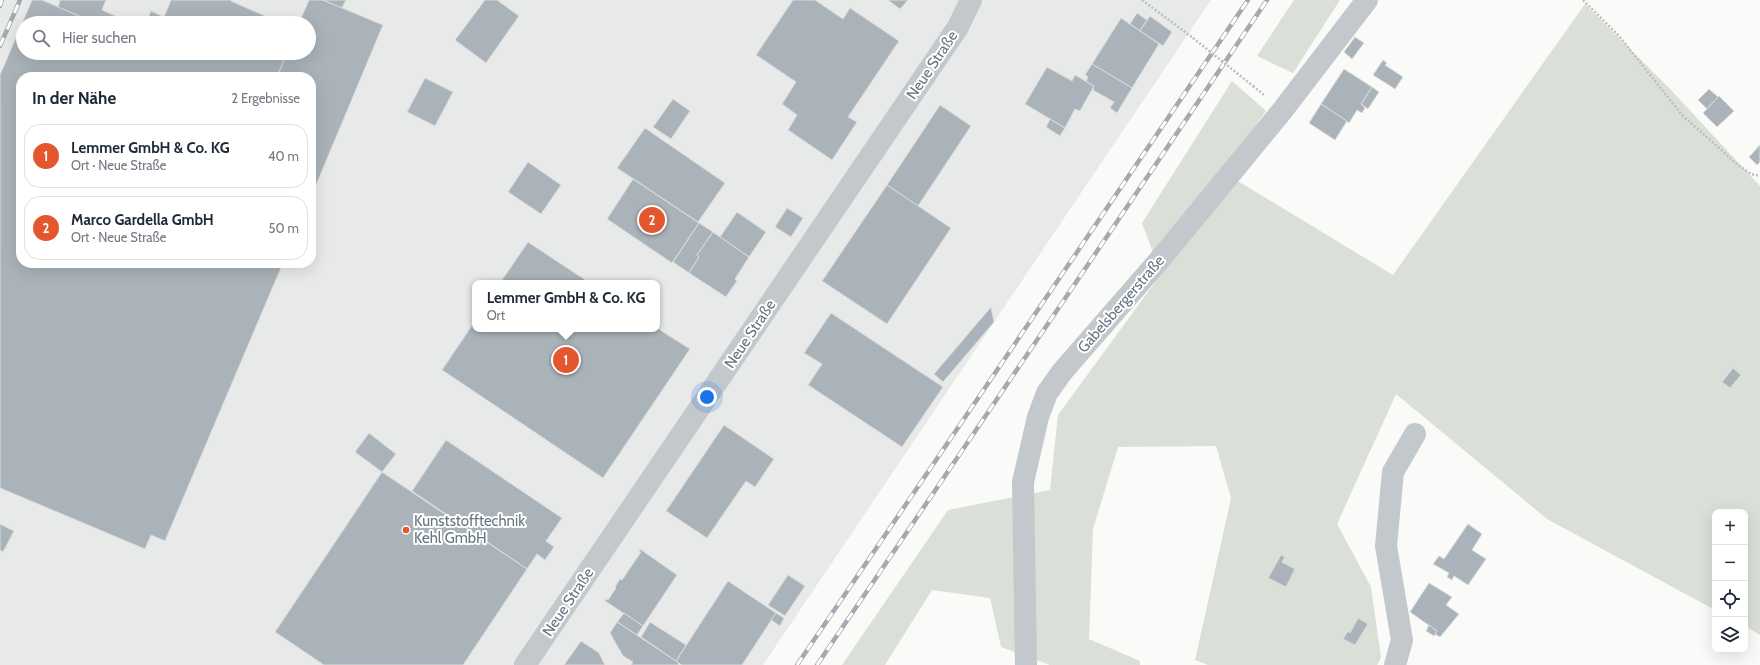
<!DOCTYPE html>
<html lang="de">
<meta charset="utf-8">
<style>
body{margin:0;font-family:Cabin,sans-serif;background:#f6f6f7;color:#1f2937}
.controls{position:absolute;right:12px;bottom:12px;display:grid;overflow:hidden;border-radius:8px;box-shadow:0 4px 16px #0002}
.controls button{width:36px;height:36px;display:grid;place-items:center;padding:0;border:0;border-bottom:1px solid #e0e1e3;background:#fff;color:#1f2937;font:20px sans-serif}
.you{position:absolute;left:707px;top:397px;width:14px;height:14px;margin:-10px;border:3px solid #fff;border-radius:50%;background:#1a73e8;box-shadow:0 0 0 6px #1a73e833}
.badge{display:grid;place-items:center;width:26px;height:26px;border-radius:50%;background:#e4572e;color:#fff;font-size:13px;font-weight:700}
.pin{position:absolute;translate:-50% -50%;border:2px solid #fff;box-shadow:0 1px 4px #0006}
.popup{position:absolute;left:472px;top:280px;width:188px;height:52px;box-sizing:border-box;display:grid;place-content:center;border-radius:8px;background:#fff;filter:drop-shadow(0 1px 3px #0005);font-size:13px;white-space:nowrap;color:#747a83}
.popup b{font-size:15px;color:#1f2937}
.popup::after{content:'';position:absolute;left:50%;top:100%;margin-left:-8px;border:8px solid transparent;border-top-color:#fff}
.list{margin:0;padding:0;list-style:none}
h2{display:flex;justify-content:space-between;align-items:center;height:52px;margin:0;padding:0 16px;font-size:17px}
h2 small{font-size:13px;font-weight:400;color:#747a83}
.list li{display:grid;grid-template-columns:26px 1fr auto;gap:12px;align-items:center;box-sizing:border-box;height:64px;margin:0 8px 8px;padding:0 8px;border:1px solid #e0e1e3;border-radius:16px}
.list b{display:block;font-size:15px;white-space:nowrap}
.list p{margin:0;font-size:13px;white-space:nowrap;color:#747a83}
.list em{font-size:13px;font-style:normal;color:#747a83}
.icon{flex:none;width:22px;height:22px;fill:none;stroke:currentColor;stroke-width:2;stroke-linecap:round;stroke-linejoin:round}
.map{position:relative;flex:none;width:1760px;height:665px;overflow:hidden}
.search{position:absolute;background:#fff;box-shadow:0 4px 16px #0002;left:16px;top:16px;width:300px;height:44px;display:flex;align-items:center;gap:10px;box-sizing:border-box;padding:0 14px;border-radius:22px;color:#747a83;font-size:15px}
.panel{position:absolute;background:#fff;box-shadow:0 4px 16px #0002;left:16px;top:72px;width:300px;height:196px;border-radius:16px}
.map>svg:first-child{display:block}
.built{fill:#e8e9e9;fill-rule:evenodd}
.green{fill:#dadfd7}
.building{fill:#aab3b9;stroke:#dcdcda}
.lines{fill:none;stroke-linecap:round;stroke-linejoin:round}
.path{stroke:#bbbfc2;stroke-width:2.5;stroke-dasharray:2 2;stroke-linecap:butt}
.minor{stroke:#c3c8cc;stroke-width:22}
.rail-casing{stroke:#a2aab0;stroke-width:4.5}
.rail{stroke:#fff;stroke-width:3;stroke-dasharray:9;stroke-linecap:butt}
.path-bridge{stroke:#bbbfc2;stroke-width:2.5;stroke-dasharray:2 2;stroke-linecap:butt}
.poi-dot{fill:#e4572e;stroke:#fff;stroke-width:1.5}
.labels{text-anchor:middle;stroke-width:4;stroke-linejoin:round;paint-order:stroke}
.street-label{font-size:15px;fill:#657683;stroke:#fff}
.poi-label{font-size:15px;fill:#657683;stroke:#fff;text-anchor:start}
</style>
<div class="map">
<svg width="1760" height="665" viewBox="0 0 1760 665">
<rect width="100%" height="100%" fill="#fafaf8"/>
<path class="built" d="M0 0H1211L763 665H0ZM23 23H309V53H23ZM21 77H311V263H21ZM475 283H657V329H475Z"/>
<g class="green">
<polygon points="1294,0 1340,0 1293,73 1257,56"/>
<polygon points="1585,4 1671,90 1760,186 1760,635 1745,626 1745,512 1715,512 1715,610 1547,519 1396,394 1337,524 1371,587 1381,658 1377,665 1208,665 1195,660 1231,498 1216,446 1118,447 1093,529 1089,639 1140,661 1140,665 1050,665 1001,647 990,598 932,590 885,665 842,665 948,510 1050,490 1058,415 1161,274 1142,223 1232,81 1266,111 1223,172 1393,275"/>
</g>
<g class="building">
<polygon points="32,0 42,0 96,23 23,23 23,53 287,53 277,77 21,77 21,263 283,263 165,541 151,535 145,549 0,488 0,75"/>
<polygon points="60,0 106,0 102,10 120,18 118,23 96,23 58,7"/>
<polygon points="171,0 231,0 231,1 281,23 146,23 151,11 164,17"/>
<polygon points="309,0 323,0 383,25 311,197 311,77 277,77 287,53 309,53 309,23 299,23"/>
<polygon points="323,0 346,0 342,8"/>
<polygon points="485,0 497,0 519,16 486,63 455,40"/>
<polygon points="793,0 815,0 843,19 850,8 899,41 848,117 857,122 832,160 788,130 797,115 782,104 796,82 756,55"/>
<polygon points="888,0 908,0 900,9"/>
<polygon points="1137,13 1147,20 1140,31 1130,24"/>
<polygon points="1150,16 1172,32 1163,46 1140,31"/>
<polygon points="1121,18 1159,44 1132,88 1092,64"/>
<polygon points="1355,37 1364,43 1352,59 1344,52"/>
<polygon points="1383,60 1387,63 1385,65 1403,77 1395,89 1373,75"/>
<polygon points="1092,64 1132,88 1117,113 1110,108 1114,102 1093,90 1094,86 1086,81 1088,77 1085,75"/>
<polygon points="1047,67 1072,81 1075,75 1094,86 1080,111 1075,109 1065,128 1025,104"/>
<polygon points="1344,69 1372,87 1361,104 1365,108 1362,113 1357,110 1349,123 1321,104"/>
<polygon points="425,78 453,92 435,126 407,112"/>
<polygon points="1372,87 1379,92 1368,109 1361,104"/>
<polygon points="1709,89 1718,97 1707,109 1698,100"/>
<polygon points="1719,96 1734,111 1717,127 1703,113"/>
<polygon points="673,99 690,111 671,139 653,127"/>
<polygon points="1321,104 1347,121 1335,140 1309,123"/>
<polygon points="940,105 971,126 918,206 887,185"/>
<polygon points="1050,119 1065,128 1060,136 1046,127"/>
<polygon points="645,128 725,183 698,222 617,168"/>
<polygon points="1760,145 1760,162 1757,165 1749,157"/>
<polygon points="528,162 561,185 541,214 508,192"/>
<polygon points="633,179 699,223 672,263 607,219"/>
<polygon points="887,185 951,228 887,324 822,281"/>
<polygon points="787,208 803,218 791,237 775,227"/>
<polygon points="737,212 766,232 749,257 720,237"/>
<polygon points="699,223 713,232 697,255 699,257 689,273 673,262"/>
<polygon points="713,232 749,257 735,279 737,281 726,297 689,273 699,257 697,255"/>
<polygon points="528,242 590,283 500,283"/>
<polygon points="991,307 994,322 943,382 934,374"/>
<polygon points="831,313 943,387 902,447 808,385 822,364 804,353"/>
<polygon points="475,321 475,329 657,328 690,349 603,478 442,370"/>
<polygon points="1733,368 1741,375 1730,388 1722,382"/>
<polygon points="724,425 774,459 755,487 746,481 707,538 666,511"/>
<polygon points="369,433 396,454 382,472 355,452"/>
<polygon points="446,440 562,518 546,541 554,547 545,560 537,554 527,569 412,491"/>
<polygon points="382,472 527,569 463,665 324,665 275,632"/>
<polygon points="0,524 14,531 3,552 0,550"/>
<polygon points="1468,524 1482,534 1472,550 1486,559 1468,585 1454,576 1452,580 1447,577 1449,573 1433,564 1439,556 1444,559"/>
<polygon points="640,549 677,575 643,626 605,601 606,599 608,600 616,588 615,587 620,579 622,580 641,552 639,551"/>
<polygon points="1281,555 1285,557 1282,562 1295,569 1286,587 1268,578"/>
<polygon points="788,575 805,586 785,616 768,605"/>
<polygon points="728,581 776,613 742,665 682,665 676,661"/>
<polygon points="1429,583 1452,597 1446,605 1459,614 1440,637 1435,634 1437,631 1410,612"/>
<polygon points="624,613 643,626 637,635 617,622"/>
<polygon points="776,613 784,618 780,626 771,620"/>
<polygon points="1358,618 1368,624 1355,645 1343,639 1348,631 1350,633"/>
<polygon points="617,622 679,663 678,665 631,665 633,662 623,656 610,633"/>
<polygon points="650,622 686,645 676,661 641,637"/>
<polygon points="1429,625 1437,631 1434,636 1426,631"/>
<polygon points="581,641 599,653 605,665 564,665"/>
</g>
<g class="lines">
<g class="path">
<polyline points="1142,0 1193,38"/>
<polyline points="1583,0 1619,36 1682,115 1738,165 1751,174 1760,176"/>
<polyline points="1253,86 1264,95"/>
</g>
<g class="minor">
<polyline points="525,665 958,27 971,0"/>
<polyline points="1026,665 1023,482 1038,417 1047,393 1062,372 1162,257 1282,111 1367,0"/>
<polyline points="1395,665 1402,640 1386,546 1393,472 1415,434"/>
</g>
<g class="rail-casing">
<g id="rail">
<polyline points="0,6 2,0"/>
<polyline points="0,46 20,0"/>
<polyline points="797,665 1248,0"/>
<polyline points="817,665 1267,0"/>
</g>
</g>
<use href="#rail" class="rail"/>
<polyline class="path-bridge" points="1193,38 1253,86"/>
</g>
<circle class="poi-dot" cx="406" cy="530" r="4"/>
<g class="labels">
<g class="street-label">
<text transform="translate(932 65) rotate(-56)" y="5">Neue Straße</text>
<text transform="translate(1121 304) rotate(-49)" y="5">Gabelsbergerstraße</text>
<text transform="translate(750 334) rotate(-56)" y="5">Neue Straße</text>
<text transform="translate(568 602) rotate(-56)" y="5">Neue Straße</text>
</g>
<g class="poi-label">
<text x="414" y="526">Kunststofftechnik<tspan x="414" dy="17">Kehl GmbH</tspan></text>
</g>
</g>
</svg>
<div class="controls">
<button>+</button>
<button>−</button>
<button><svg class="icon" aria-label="locate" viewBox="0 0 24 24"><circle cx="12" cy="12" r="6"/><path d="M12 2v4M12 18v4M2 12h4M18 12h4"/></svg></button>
<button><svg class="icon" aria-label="layers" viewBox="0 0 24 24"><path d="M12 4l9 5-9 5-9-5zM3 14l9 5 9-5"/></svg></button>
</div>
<div class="you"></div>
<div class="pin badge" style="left:566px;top:360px">1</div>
<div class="popup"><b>Lemmer GmbH &amp; Co. KG</b>Ort</div>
<div class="pin badge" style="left:652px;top:220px">2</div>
<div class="search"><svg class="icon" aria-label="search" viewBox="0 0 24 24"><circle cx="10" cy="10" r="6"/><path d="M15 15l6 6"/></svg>Hier suchen</div>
<section class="panel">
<h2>In der Nähe<small>2 Ergebnisse</small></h2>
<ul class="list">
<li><span class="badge">1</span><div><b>Lemmer GmbH &amp; Co. KG</b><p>Ort · Neue Straße</p></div><em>40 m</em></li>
<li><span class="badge">2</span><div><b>Marco Gardella GmbH</b><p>Ort · Neue Straße</p></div><em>50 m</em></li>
</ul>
</section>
</div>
